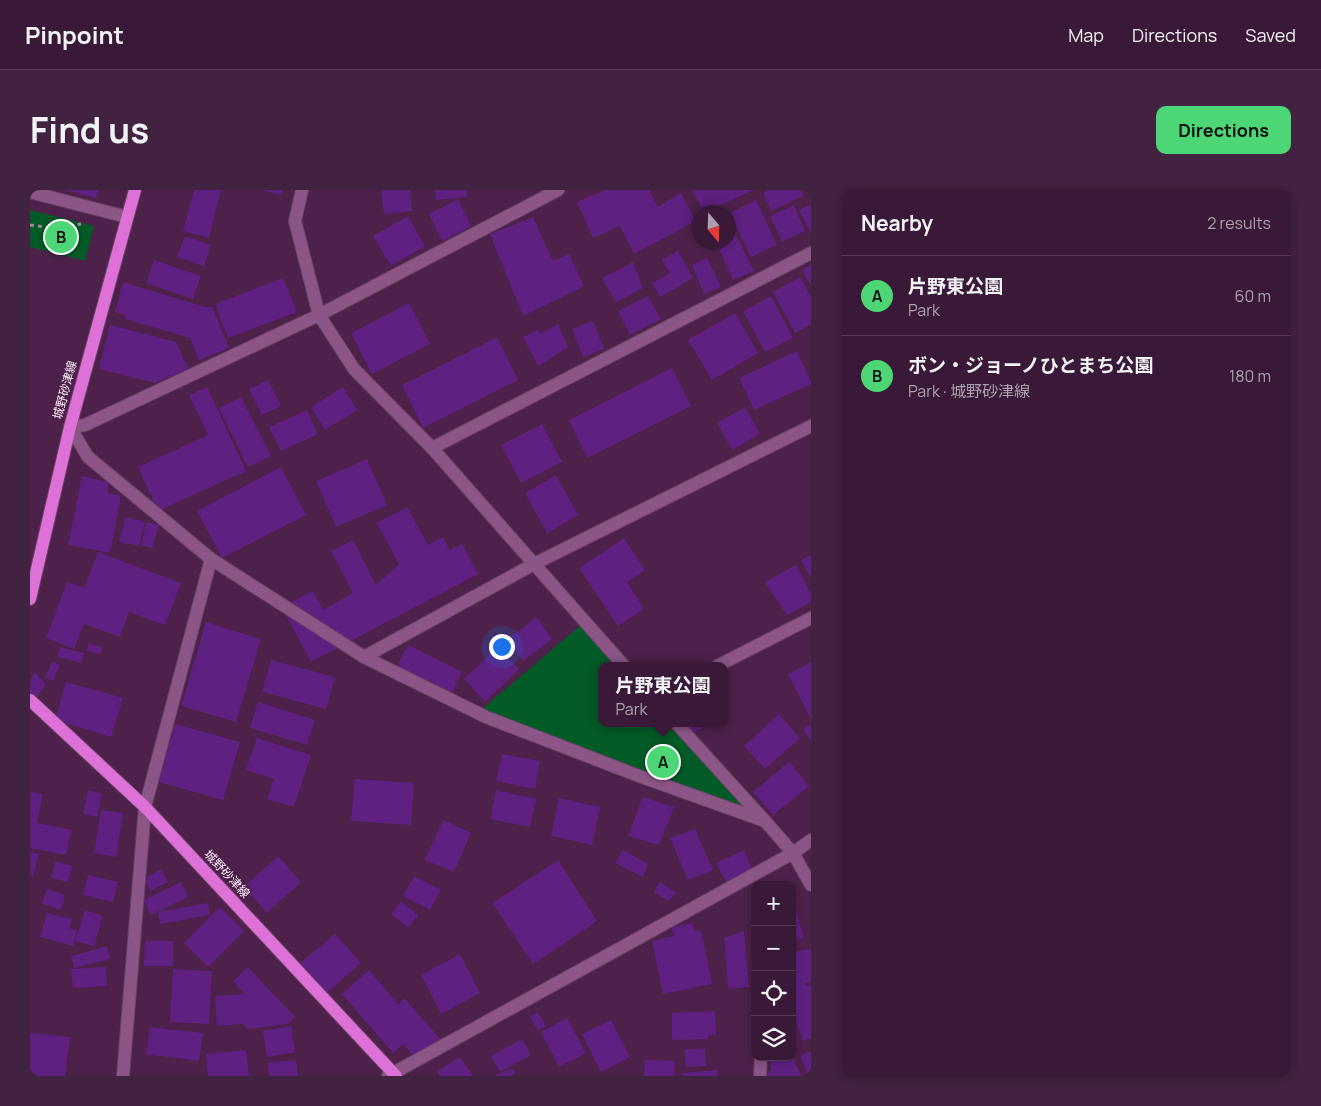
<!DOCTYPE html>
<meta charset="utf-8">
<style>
body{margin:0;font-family:Manrope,"Noto Sans JP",sans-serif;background:#412240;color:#f1f3f6}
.controls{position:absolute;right:15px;bottom:15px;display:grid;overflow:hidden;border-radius:10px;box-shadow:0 2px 8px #0003}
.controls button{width:45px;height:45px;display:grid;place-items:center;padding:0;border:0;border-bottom:1px solid #543853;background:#3a1938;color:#f1f3f6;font:25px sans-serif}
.compass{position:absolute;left:661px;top:15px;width:45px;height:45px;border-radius:50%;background:#3a1938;box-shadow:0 2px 8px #0003;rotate:161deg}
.you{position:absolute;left:471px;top:456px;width:18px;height:18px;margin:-12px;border:4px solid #fff;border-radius:50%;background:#1a73e8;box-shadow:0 0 0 8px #1a73e833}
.badge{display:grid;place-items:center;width:32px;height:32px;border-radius:50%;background:#4cd676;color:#111;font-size:16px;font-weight:700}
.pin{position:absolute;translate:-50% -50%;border:2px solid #fff;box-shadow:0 1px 5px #0006}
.popup{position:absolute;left:568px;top:472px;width:130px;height:65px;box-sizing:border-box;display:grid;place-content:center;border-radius:10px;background:#3a1938;filter:drop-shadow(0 1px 4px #0005);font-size:16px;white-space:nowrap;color:#aba0ae}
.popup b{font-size:19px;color:#f1f3f6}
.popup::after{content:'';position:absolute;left:50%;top:100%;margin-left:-10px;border:10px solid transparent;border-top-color:#3a1938}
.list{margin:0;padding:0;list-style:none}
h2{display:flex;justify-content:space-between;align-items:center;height:65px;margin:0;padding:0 20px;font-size:21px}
h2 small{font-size:16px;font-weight:400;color:#aba0ae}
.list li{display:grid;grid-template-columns:32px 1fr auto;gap:15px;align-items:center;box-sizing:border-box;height:80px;padding:0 20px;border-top:1px solid #543853}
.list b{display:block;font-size:19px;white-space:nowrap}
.list p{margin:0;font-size:16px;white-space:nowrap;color:#aba0ae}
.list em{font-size:16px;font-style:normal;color:#aba0ae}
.icon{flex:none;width:28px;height:28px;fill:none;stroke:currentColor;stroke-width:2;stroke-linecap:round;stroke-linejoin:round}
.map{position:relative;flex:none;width:781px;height:886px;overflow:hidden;border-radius:10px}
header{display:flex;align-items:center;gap:30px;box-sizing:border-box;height:70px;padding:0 25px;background:#3a1938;border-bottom:1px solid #543853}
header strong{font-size:24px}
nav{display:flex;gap:28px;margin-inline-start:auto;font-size:18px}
.intro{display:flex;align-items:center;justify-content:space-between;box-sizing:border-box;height:120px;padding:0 30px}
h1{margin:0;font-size:35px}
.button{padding:12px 22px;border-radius:10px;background:#4cd676;color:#111;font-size:18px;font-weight:700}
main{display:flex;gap:30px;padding:0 30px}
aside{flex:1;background:#3a1938;border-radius:10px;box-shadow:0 2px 8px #0003}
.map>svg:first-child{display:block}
.green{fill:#025a26}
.building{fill:#5e2081}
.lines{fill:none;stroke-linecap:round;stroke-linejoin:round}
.minor-casing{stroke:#694166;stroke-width:14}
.major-casing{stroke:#694166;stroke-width:14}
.path{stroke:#a485a1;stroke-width:3;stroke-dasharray:4 4;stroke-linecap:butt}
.minor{stroke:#8b5686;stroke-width:12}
.major{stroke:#de71d7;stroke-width:12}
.labels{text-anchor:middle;stroke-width:4;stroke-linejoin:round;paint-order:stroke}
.street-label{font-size:12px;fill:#feecfb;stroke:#4d214a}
</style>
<header>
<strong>Pinpoint</strong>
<nav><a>Map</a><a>Directions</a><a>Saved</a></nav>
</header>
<div class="intro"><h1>Find us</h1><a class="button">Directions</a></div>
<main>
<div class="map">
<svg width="781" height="886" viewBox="0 0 781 886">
<rect width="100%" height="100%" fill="#4d214a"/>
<g class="green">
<polygon points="0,20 64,36 55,71 0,57"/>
<polygon points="552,434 590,476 572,476 572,533 642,533 726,624 452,519"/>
</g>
<g class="building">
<polygon points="35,0 68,0 66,8"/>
<polygon points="164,0 191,0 179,48 153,41"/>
<polygon points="230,0 252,0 251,5"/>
<polygon points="351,0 380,0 382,21 354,24"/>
<polygon points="405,0 437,0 437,7 406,10"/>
<polygon points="575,0 619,0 628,17 651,3 666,31 604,64 590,36 563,48 547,12"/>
<polygon points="662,0 724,0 674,22"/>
<polygon points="739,0 770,0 773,6 741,21 733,3"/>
<polygon points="428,9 441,36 412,51 399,24"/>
<polygon points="726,10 747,55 721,67 700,23"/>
<polygon points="764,15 775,41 752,52 740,26"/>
<polygon points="781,15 781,43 769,20"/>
<polygon points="378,26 395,56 361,76 343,46"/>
<polygon points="503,27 523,71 539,64 554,96 493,126 460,44"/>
<polygon points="698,29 724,81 703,90 686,52 698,52"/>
<polygon points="155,46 181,55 174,76 147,67"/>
<polygon points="648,61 663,88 630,107 622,93 640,83 632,70"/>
<polygon points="677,68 691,97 674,104 662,75"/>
<polygon points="124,70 171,86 163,109 116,93"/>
<polygon points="603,72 613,98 586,112 572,88"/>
<polygon points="781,75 781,96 772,80"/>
<polygon points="770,87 781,107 781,134 765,143 743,102"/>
<polygon points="253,88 267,122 198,148 185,114"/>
<polygon points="93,92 175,117 182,117 199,158 169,170 160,148 95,129 96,125 85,122"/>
<polygon points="618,106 631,129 600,145 588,121"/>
<polygon points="741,106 763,148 735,162 713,121"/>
<polygon points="379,113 400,154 342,184 321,143"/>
<polygon points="705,123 728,163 682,190 658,150"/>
<polygon points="563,131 574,159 553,167 542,139"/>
<polygon points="528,134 538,157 508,176 493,147 508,140 510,144"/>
<polygon points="80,135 146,152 158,179 125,193 69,179"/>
<polygon points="467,147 488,190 393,238 372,195"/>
<polygon points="767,161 781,192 781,194 724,220 709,188"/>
<polygon points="642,178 661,216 557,268 539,230"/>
<polygon points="238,190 251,216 232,225 219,199"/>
<polygon points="177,197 216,281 128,321 108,277 178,245 159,205"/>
<polygon points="313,197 327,220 295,240 281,217"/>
<polygon points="211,207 241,266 218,277 189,218"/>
<polygon points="715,217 730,244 702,260 687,233"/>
<polygon points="277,220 288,244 251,261 239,237"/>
<polygon points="512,234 532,272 491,293 471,255"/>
<polygon points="337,269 357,315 306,337 286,291"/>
<polygon points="251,277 276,325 192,368 167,321"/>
<polygon points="526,285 548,325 517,343 495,303"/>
<polygon points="52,286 79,292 77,303 91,306 80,363 38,355"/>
<polygon points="377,317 398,355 413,347 420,360 432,354 448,384 281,472 252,417 283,401 293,420 323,403 301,361 323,350 346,395 369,374 347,333"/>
<polygon points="95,327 115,332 109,356 89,352"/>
<polygon points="117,332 129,335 122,358 111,355"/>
<polygon points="594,348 615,380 597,392 614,419 588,436 549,378"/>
<polygon points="68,362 151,393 135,435 99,422 90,447 54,434 44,459 16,448 37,392 54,398"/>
<polygon points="781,365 781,388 771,370"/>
<polygon points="766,375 781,404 781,412 757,425 735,392"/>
<polygon points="506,427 522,449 493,471 477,450"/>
<polygon points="176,432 231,449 206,532 151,516"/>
<polygon points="58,453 72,457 71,464 57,461"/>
<polygon points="378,455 432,482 422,503 367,476"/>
<polygon points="30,457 54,463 51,473 27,467"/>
<polygon points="467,457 489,479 455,512 434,489"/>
<polygon points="241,470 305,487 296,519 232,502"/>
<polygon points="22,472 30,475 23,491 15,488"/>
<polygon points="781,472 781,529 758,484"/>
<polygon points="5,482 16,495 7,507 0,503 0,490"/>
<polygon points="36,492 93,508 81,547 25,530"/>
<polygon points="228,512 285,530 277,555 220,538"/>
<polygon points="749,524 770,548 735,579 714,556"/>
<polygon points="657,533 681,533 662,543"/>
<polygon points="145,534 210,552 193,610 129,592"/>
<polygon points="781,534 781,551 773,539"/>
<polygon points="227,548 281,565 264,617 237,609 244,589 216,580"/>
<polygon points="472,564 510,571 505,599 466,591"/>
<polygon points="759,572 779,596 743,625 723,602"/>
<polygon points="325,589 384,593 381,635 321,631"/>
<polygon points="58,600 72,604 67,627 53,624"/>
<polygon points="466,600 506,609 500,637 460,629"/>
<polygon points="0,602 13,604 7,633 42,640 36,665 0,658"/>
<polygon points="613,607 644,617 629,655 598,646"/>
<polygon points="529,608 570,617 562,655 521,646"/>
<polygon points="71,620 93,623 86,667 64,663"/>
<polygon points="413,630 441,643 424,682 395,670"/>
<polygon points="665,639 683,680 658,690 640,648"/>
<polygon points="593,660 618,674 613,687 585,673"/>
<polygon points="714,660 723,681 697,693 686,673"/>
<polygon points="0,662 9,664 3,686 0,685"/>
<polygon points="248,666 271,692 237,723 214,697"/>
<polygon points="528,670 567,731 503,774 462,713"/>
<polygon points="25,671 42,676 38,692 21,688"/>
<polygon points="131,679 138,692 121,701 114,689"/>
<polygon points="58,685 88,692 83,712 53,705"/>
<polygon points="384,686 411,700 400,720 373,706"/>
<polygon points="151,692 158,707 121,725 114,710"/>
<polygon points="630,692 647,703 638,711 624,702"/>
<polygon points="17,699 35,705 31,720 12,714"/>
<polygon points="762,705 774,748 768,750 767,745 762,747"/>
<polygon points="371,711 388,725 378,738 361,724"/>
<polygon points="178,713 180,725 130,734 128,722"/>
<polygon points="190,717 214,741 178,777 154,753"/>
<polygon points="55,720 73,726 64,756 45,751"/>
<polygon points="17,723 42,729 39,738 47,741 43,756 10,747"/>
<polygon points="663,733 664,741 671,740 682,794 633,804 622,751 644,746 642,737"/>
<polygon points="714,741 719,797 698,799 694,748"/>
<polygon points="305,744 331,773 295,804 269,774"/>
<polygon points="115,751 143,751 143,776 114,776"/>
<polygon points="77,756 80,769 44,778 41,766"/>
<polygon points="781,759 781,792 775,793 776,796 781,794 781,848 773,851 762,820 762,762"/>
<polygon points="430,764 450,803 411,824 391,785"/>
<polygon points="76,777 77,796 43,798 41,779"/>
<polygon points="218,777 265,827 258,834 217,839 213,834 187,836 185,806 214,804 203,791"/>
<polygon points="143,779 182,781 179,834 140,832"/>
<polygon points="339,780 369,815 374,808 410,849 386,869 373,854 363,863 312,804"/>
<polygon points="685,821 686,845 678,845 678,849 642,850 642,823"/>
<polygon points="508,822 516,836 508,840 500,827"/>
<polygon points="537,828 556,863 529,877 511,842"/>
<polygon points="581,830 600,867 571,882 552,844"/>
<polygon points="261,836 265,862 237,867 233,841"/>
<polygon points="120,837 173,843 169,871 116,864"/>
<polygon points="0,843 40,847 35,886 0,886"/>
<polygon points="492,849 501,865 470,882 461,866"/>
<polygon points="675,858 676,876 656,877 654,860"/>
<polygon points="216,860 219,886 178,886 176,864"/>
<polygon points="781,861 781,886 779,886 770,866"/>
<polygon points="430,867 443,886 410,886 407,881"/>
<polygon points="740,867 763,867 771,886 737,886 736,884 741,880"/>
<polygon points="266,870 268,886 239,886 238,873"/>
<polygon points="615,870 645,871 644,886 614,886"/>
<polygon points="483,878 485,884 480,886 463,886"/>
<polygon points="687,880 688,886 653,886 653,883"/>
</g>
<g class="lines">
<g class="minor-casing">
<g id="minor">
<polyline points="272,0 265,31 289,125 324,179 402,258 594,476"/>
<polyline points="528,0 289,125 55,235 40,237 58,267 181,369 334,467 456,527 609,586 735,631"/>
<polyline points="0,2 97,27"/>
<polyline points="402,258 781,63"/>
<polyline points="334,467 504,374 781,236"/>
<polyline points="687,476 781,428"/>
<polyline points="646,533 735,631 763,663 781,695"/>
<polyline points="93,886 115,617 181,369"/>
<polyline points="358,886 763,663 781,650"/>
<polyline points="730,886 731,867"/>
</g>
</g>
<g class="major-casing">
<g id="major">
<polyline points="0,409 40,237 105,0"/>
<polyline points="0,510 115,617 366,886"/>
</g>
</g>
<polyline class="path" points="0,35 22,38 51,34"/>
<use href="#minor" class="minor"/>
<use href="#major" class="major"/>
</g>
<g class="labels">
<g class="street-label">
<text transform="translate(35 200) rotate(-75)" y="4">城野砂津線</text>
<text transform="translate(197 684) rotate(47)" y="4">城野砂津線</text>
</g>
</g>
</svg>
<div class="controls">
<button>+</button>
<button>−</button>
<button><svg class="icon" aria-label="locate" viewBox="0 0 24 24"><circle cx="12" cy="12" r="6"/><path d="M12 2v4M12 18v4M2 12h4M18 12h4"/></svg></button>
<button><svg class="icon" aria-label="layers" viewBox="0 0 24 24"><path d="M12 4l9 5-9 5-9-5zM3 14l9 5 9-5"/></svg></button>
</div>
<svg class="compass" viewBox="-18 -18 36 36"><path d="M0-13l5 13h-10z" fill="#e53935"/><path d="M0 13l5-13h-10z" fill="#aba0ae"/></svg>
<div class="you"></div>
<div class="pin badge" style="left:633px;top:572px">A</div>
<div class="popup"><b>片野東公園</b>Park</div>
<div class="pin badge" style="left:31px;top:47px">B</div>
</div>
<aside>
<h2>Nearby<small>2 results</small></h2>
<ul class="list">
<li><span class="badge">A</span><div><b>片野東公園</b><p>Park</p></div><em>60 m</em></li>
<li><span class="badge">B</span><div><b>ボン・ジョーノひとまち公園</b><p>Park · 城野砂津線</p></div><em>180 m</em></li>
</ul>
</aside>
</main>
